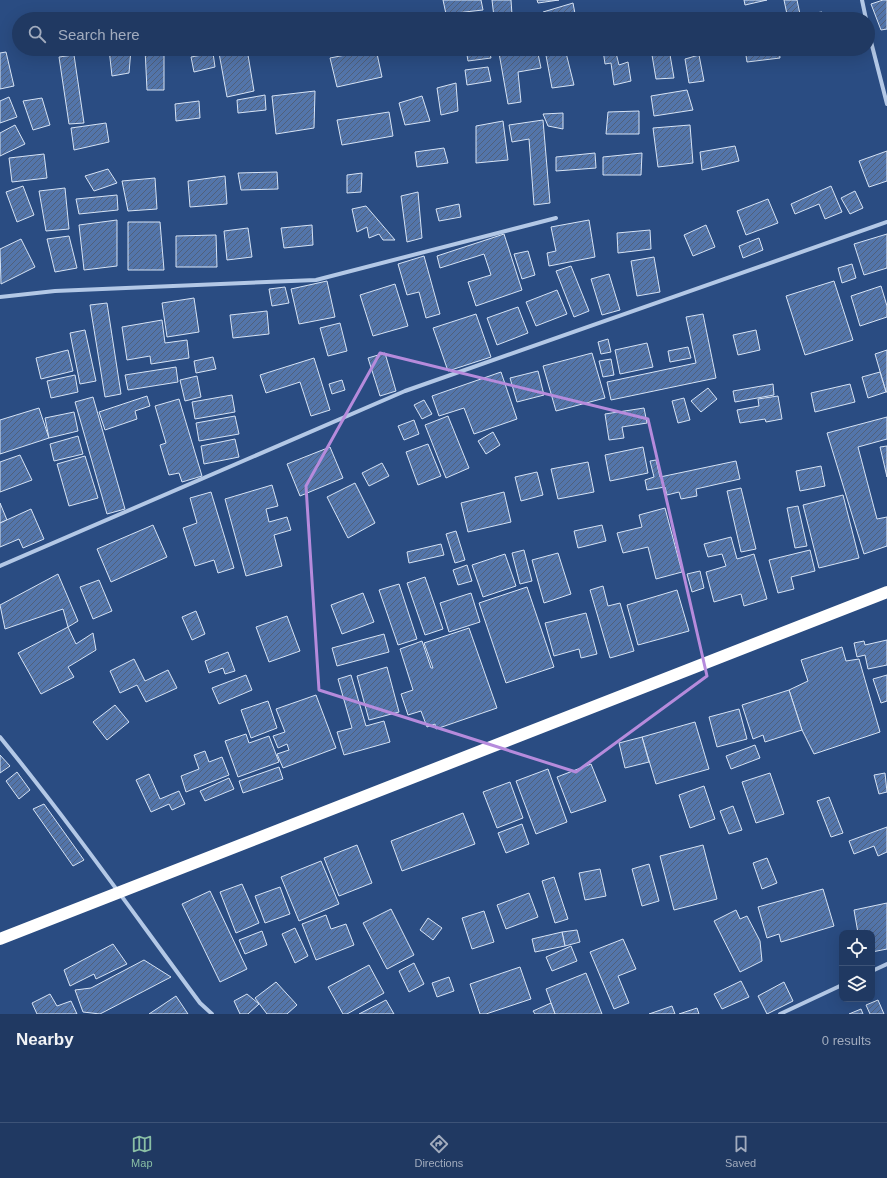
<!DOCTYPE html>
<style>
body{margin:0;font-family:Arial,sans-serif;background:#284068;color:#f1f3f6}
.controls{position:absolute;right:12px;bottom:12px;display:grid;overflow:hidden;border-radius:8px;box-shadow:0 4px 16px #0002}
.controls button{width:36px;height:36px;display:grid;place-items:center;padding:0;border:0;border-bottom:1px solid #3d5377;background:#203962;color:#f1f3f6;font:20px sans-serif}
.list{margin:0;padding:0;list-style:none}
h2{display:flex;justify-content:space-between;align-items:center;height:52px;margin:0;padding:0 16px;font-size:17px}
h2 small{font-size:13px;font-weight:400;color:#a2acbe}
.icon{flex:none;width:22px;height:22px;fill:none;stroke:currentColor;stroke-width:2;stroke-linecap:round;stroke-linejoin:round}
.map{position:relative;flex:none;width:887px;height:1014px;overflow:hidden}
.search{position:absolute;background:#203962;box-shadow:0 4px 16px #0002;left:12px;right:12px;top:12px;height:44px;display:flex;align-items:center;gap:10px;box-sizing:border-box;padding:0 14px;border-radius:22px;color:#a2acbe;font-size:15px}
.sheet{height:108px;background:#203962}
nav{display:flex;justify-content:space-around;align-items:center;box-sizing:border-box;height:56px;border-top:1px solid #3d5377;background:#203962;font-size:11px;color:#a2acbe}
nav a{display:grid;justify-items:center;gap:2px}
nav .on{color:#8abfa5}
.map>svg:first-child{display:block}
.building{fill:url(#building-hatch);stroke:#d6e3f5}
.lines{fill:none;stroke-linecap:round;stroke-linejoin:round}
.street{stroke:#b3c8e6;stroke-width:4}
.highway{stroke:#fff;stroke-width:12}
.marked{fill:none;stroke:#b68bdc;stroke-width:3;stroke-linejoin:round}
</style>
<div class="map">
<svg width="887" height="1014" viewBox="0 0 887 1014">
<defs>
<pattern id="building-hatch" width="6" height="6" patternUnits="userSpaceOnUse"><rect width="6" height="6" fill="#5375aa"/><path d="M-1 1l2-2M0 6l6-6M5 7l2-2" fill="none" stroke="#50607b"/></pattern>
</defs>
<rect width="100%" height="100%" fill="#2a4c82"/>
<g class="building">
<polygon points="443,0 481,0 483,10 446,14"/>
<polygon points="492,0 511,0 512,15 494,17"/>
<polygon points="537,0 559,0 538,3"/>
<polygon points="744,0 767,0 745,5"/>
<polygon points="784,0 797,0 801,19 788,19"/>
<polygon points="883,0 887,0 887,29 881,30 871,4"/>
<polygon points="573,3 576,19 545,19 543,12"/>
<polygon points="822,12 824,19 809,19 808,14"/>
<polygon points="703,13 704,19 682,19 682,17"/>
<polygon points="484,15 484,19 461,19"/>
<polygon points="109,49 131,49 129,73 112,76"/>
<polygon points="145,49 164,49 164,90 147,90"/>
<polygon points="239,49 247,49 254,91 227,97 219,53"/>
<polygon points="376,49 382,77 337,87 330,58"/>
<polygon points="466,49 489,49 491,58 468,61"/>
<polygon points="522,49 537,49 541,68 518,72 521,102 508,104 499,53"/>
<polygon points="551,49 565,49 574,85 552,88 545,50"/>
<polygon points="615,49 619,65 628,62 631,81 614,85 611,63 605,64 603,50"/>
<polygon points="651,49 669,49 674,78 656,79"/>
<polygon points="745,49 779,49 780,58 747,62"/>
<polygon points="6,52 14,86 0,89 0,53"/>
<polygon points="213,53 215,67 194,72 191,57"/>
<polygon points="74,55 84,123 69,124 59,57"/>
<polygon points="699,55 704,81 689,83 685,59"/>
<polygon points="488,67 491,81 467,85 465,70"/>
<polygon points="456,83 458,111 441,115 437,88"/>
<polygon points="687,90 693,110 654,116 651,96"/>
<polygon points="315,91 314,128 276,134 272,96"/>
<polygon points="265,95 266,110 238,113 237,100"/>
<polygon points="422,96 430,121 405,125 399,103"/>
<polygon points="9,97 17,117 0,123 0,101"/>
<polygon points="42,98 50,125 33,130 23,101"/>
<polygon points="199,101 200,118 176,121 175,104"/>
<polygon points="639,111 639,134 606,134 608,112"/>
<polygon points="389,112 393,136 342,145 337,120"/>
<polygon points="563,113 563,129 548,126 543,114"/>
<polygon points="543,120 550,203 534,205 529,139 512,142 509,125"/>
<polygon points="503,121 508,160 476,163 476,126"/>
<polygon points="106,123 109,142 74,150 71,128"/>
<polygon points="15,125 25,144 0,156 0,133"/>
<polygon points="690,125 693,163 658,167 653,128"/>
<polygon points="735,146 739,161 702,170 700,152"/>
<polygon points="444,148 448,163 417,167 415,152"/>
<polygon points="887,151 887,181 869,187 859,161"/>
<polygon points="595,153 596,168 556,171 556,157"/>
<polygon points="642,153 641,175 603,175 603,157"/>
<polygon points="44,154 47,178 12,182 9,158"/>
<polygon points="108,169 117,183 94,191 85,176"/>
<polygon points="277,172 278,189 241,190 238,173"/>
<polygon points="362,173 361,192 347,193 347,175"/>
<polygon points="225,176 227,204 190,207 188,181"/>
<polygon points="155,178 157,209 128,211 122,181"/>
<polygon points="23,186 34,215 17,222 6,192"/>
<polygon points="831,186 842,212 825,219 819,204 795,214 791,204"/>
<polygon points="65,188 69,229 46,231 39,191"/>
<polygon points="855,191 863,208 850,214 841,198"/>
<polygon points="418,192 422,238 407,242 401,196"/>
<polygon points="117,195 118,210 79,214 76,199"/>
<polygon points="768,199 778,223 746,235 737,211"/>
<polygon points="459,204 461,217 439,221 436,209"/>
<polygon points="366,206 395,240 383,240 379,234 369,238 367,227 357,232 352,209"/>
<polygon points="117,220 117,266 84,270 79,225"/>
<polygon points="589,220 595,257 549,266 547,253 556,251 551,227"/>
<polygon points="128,222 160,222 164,270 128,270"/>
<polygon points="312,225 313,245 284,248 281,228"/>
<polygon points="706,225 715,247 693,256 684,235"/>
<polygon points="248,228 252,257 227,260 224,231"/>
<polygon points="650,230 651,249 618,253 617,233"/>
<polygon points="504,234 522,290 476,306 468,282 491,275 484,254 440,268 437,256"/>
<polygon points="887,234 887,268 864,275 854,244"/>
<polygon points="216,235 217,267 176,267 176,236"/>
<polygon points="69,236 77,268 55,272 47,239"/>
<polygon points="759,238 763,250 743,258 739,246"/>
<polygon points="21,239 35,267 1,284 0,249"/>
<polygon points="528,251 535,275 522,279 514,254"/>
<polygon points="424,256 440,314 426,318 419,292 407,295 398,264"/>
<polygon points="654,257 660,292 637,296 631,261"/>
<polygon points="852,264 856,278 842,283 838,268"/>
<polygon points="571,266 589,311 574,317 556,271"/>
<polygon points="609,274 620,310 602,315 591,279"/>
<polygon points="327,281 335,317 299,324 291,289"/>
<polygon points="834,281 853,340 805,355 786,296"/>
<polygon points="395,284 408,326 373,336 360,295"/>
<polygon points="881,286 887,306 887,317 860,326 851,296"/>
<polygon points="285,287 289,303 272,306 269,289"/>
<polygon points="557,290 567,314 536,326 526,302"/>
<polygon points="194,298 199,332 167,337 162,303"/>
<polygon points="107,303 121,394 105,397 90,305"/>
<polygon points="518,307 528,333 497,345 487,318"/>
<polygon points="267,311 269,334 233,338 230,315"/>
<polygon points="476,314 491,357 448,371 433,328"/>
<polygon points="703,314 716,378 611,400 607,382 696,363 686,317"/>
<polygon points="162,320 165,343 187,340 189,358 151,364 150,356 127,360 122,327"/>
<polygon points="340,323 347,351 328,356 320,328"/>
<polygon points="85,330 96,381 80,384 70,333"/>
<polygon points="756,330 760,350 738,355 733,335"/>
<polygon points="608,339 611,352 601,354 598,342"/>
<polygon points="647,343 653,367 620,374 615,350"/>
<polygon points="688,347 691,358 670,362 668,351"/>
<polygon points="68,350 73,371 41,379 36,358"/>
<polygon points="887,350 887,392 886,392 875,354"/>
<polygon points="385,353 396,391 380,396 368,358"/>
<polygon points="592,353 605,398 556,411 543,366"/>
<polygon points="213,357 216,369 196,373 194,361"/>
<polygon points="314,358 330,410 311,416 300,382 266,393 260,375"/>
<polygon points="611,359 614,375 603,377 599,361"/>
<polygon points="176,367 178,382 128,390 125,375"/>
<polygon points="538,371 544,395 517,402 510,378"/>
<polygon points="501,372 517,419 474,434 464,408 439,416 432,396"/>
<polygon points="880,372 886,392 868,398 862,377"/>
<polygon points="75,375 78,392 51,398 47,381"/>
<polygon points="197,376 201,397 185,401 180,380"/>
<polygon points="342,380 345,390 332,394 329,384"/>
<polygon points="773,384 774,395 735,402 733,391"/>
<polygon points="850,384 855,402 815,412 811,393"/>
<polygon points="708,388 717,399 701,412 691,401"/>
<polygon points="232,395 235,412 195,419 192,402"/>
<polygon points="147,396 150,406 135,411 137,419 105,430 99,412"/>
<polygon points="778,396 782,419 766,422 765,419 740,423 737,410 759,406 758,399"/>
<polygon points="93,397 125,509 107,514 75,402"/>
<polygon points="684,398 690,420 678,423 672,401"/>
<polygon points="179,399 202,476 182,482 179,473 169,475 160,445 166,443 155,406"/>
<polygon points="424,400 432,414 422,419 414,405"/>
<polygon points="39,408 49,438 0,454 0,420"/>
<polygon points="644,408 647,423 622,427 624,438 609,440 605,414"/>
<polygon points="74,412 78,431 49,438 45,418"/>
<polygon points="235,416 239,434 199,441 196,423"/>
<polygon points="448,416 469,468 446,478 425,425"/>
<polygon points="887,417 887,439 858,447 877,519 887,517 887,546 864,554 827,433"/>
<polygon points="414,420 419,434 404,440 398,426"/>
<polygon points="493,432 500,445 486,454 478,441"/>
<polygon points="78,436 83,454 54,461 50,444"/>
<polygon points="235,439 239,457 204,464 201,446"/>
<polygon points="428,444 441,476 418,485 406,452"/>
<polygon points="887,446 887,477 880,447"/>
<polygon points="330,447 343,478 300,496 287,464"/>
<polygon points="643,447 648,473 610,481 605,455"/>
<polygon points="20,455 32,480 0,492 0,462"/>
<polygon points="85,456 98,498 69,506 57,464"/>
<polygon points="656,460 660,477 736,461 740,479 696,489 697,496 681,499 679,492 667,495 665,487 647,490 645,480 654,477 650,461"/>
<polygon points="588,462 594,492 558,499 551,469"/>
<polygon points="382,463 389,476 369,486 362,473"/>
<polygon points="821,466 825,486 800,491 796,471"/>
<polygon points="537,472 543,495 521,501 515,477"/>
<polygon points="355,483 375,523 348,538 327,497"/>
<polygon points="272,485 278,506 266,509 269,522 287,517 291,530 274,535 282,566 246,576 225,499"/>
<polygon points="741,488 756,549 741,552 727,491"/>
<polygon points="211,492 234,568 218,573 214,560 195,566 183,528 197,523 190,498"/>
<polygon points="504,492 511,522 468,532 461,503"/>
<polygon points="843,495 859,558 819,568 803,505"/>
<polygon points="0,503 7,520 0,523"/>
<polygon points="798,506 807,546 795,548 787,508"/>
<polygon points="665,508 682,572 656,579 648,547 623,553 617,533 642,527 639,515"/>
<polygon points="31,509 44,539 23,548 19,539 0,547 0,523"/>
<polygon points="153,525 167,557 111,582 97,549"/>
<polygon points="602,525 606,541 578,548 574,531"/>
<polygon points="456,531 465,560 455,563 446,534"/>
<polygon points="731,537 737,559 754,554 767,599 744,606 741,594 714,602 706,572 726,566 722,554 708,557 704,544"/>
<polygon points="441,544 444,555 409,563 407,552"/>
<polygon points="524,550 532,581 520,584 512,553"/>
<polygon points="810,550 815,571 791,577 794,589 778,593 769,560"/>
<polygon points="558,553 571,594 544,603 532,560"/>
<polygon points="505,554 516,586 483,597 472,565"/>
<polygon points="467,565 472,581 458,585 453,570"/>
<polygon points="700,571 704,588 692,592 687,574"/>
<polygon points="58,574 78,621 68,627 63,609 5,629 0,605"/>
<polygon points="425,577 443,629 425,635 407,583"/>
<polygon points="99,580 112,611 93,619 80,587"/>
<polygon points="399,584 417,639 398,645 379,590"/>
<polygon points="603,586 608,606 620,603 634,651 610,658 590,590"/>
<polygon points="527,587 554,667 506,683 479,603"/>
<polygon points="677,590 689,631 638,645 627,605"/>
<polygon points="363,593 374,622 342,634 331,605"/>
<polygon points="471,593 480,622 449,632 440,603"/>
<polygon points="196,611 205,634 192,640 182,617"/>
<polygon points="586,613 597,654 581,658 579,649 554,656 545,623"/>
<polygon points="287,616 300,651 269,662 256,627"/>
<polygon points="68,627 76,644 93,633 96,650 68,667 74,677 41,694 18,653"/>
<polygon points="469,628 497,708 436,729 435,724 427,727 421,711 408,715 401,694 413,690 400,649 422,641 431,668 433,668 424,643"/>
<polygon points="384,634 389,652 337,666 332,648"/>
<polygon points="887,640 887,665 868,669 865,655 857,657 854,643 864,641 865,645"/>
<polygon points="842,647 846,661 859,659 880,732 814,754 802,730 789,690 808,681 801,660"/>
<polygon points="228,652 235,671 225,674 223,668 209,673 205,661"/>
<polygon points="134,659 145,681 168,670 177,688 146,702 137,685 120,693 110,671"/>
<polygon points="387,667 399,712 369,720 357,676"/>
<polygon points="246,675 252,690 219,704 212,688"/>
<polygon points="351,675 366,726 384,721 390,742 344,755 337,732 352,728 338,679"/>
<polygon points="887,675 887,701 881,703 873,679"/>
<polygon points="789,690 802,730 765,742 763,735 753,739 742,705"/>
<polygon points="316,695 336,748 283,768 277,754 289,750 287,744 278,748 273,736 285,732 276,709"/>
<polygon points="268,701 277,728 251,738 241,710"/>
<polygon points="115,705 129,722 107,740 93,722"/>
<polygon points="739,709 747,739 717,747 709,717"/>
<polygon points="695,722 709,769 656,784 642,737"/>
<polygon points="246,734 249,743 269,736 279,762 238,777 225,741"/>
<polygon points="642,737 649,762 625,768 619,743"/>
<polygon points="755,745 760,758 731,769 726,756"/>
<polygon points="205,751 209,762 222,757 229,775 186,792 181,776 199,769 194,755"/>
<polygon points="0,755 10,766 0,773"/>
<polygon points="591,764 606,801 571,813 557,777"/>
<polygon points="279,767 283,779 243,793 239,781"/>
<polygon points="548,769 567,822 536,834 516,781"/>
<polygon points="17,772 30,790 19,799 6,781"/>
<polygon points="770,773 784,814 756,823 742,782"/>
<polygon points="885,773 887,792 879,794 874,775"/>
<polygon points="149,774 160,799 179,791 185,804 172,810 169,804 151,812 136,780"/>
<polygon points="229,778 234,789 205,801 200,791"/>
<polygon points="510,782 523,818 497,828 483,792"/>
<polygon points="704,786 715,819 690,828 679,795"/>
<polygon points="829,797 843,833 831,837 817,801"/>
<polygon points="44,804 84,860 73,866 33,809"/>
<polygon points="733,806 742,830 729,834 720,811"/>
<polygon points="463,813 475,844 402,871 391,841"/>
<polygon points="522,824 529,844 506,853 498,833"/>
<polygon points="887,827 887,852 878,856 874,846 854,854 849,841"/>
<polygon points="357,845 372,883 339,896 324,858"/>
<polygon points="703,845 717,899 674,910 660,856"/>
<polygon points="767,858 777,883 762,889 753,863"/>
<polygon points="321,861 339,904 299,921 281,877"/>
<polygon points="649,864 659,901 642,906 632,869"/>
<polygon points="600,869 606,896 585,900 579,873"/>
<polygon points="554,877 568,919 555,923 542,881"/>
<polygon points="242,884 259,923 236,933 220,892"/>
<polygon points="280,887 290,914 265,923 255,896"/>
<polygon points="823,889 834,926 781,942 779,934 767,938 758,907"/>
<polygon points="210,891 247,969 220,982 182,904"/>
<polygon points="529,893 538,917 506,929 497,905"/>
<polygon points="887,903 887,949 872,952 872,933 858,933 854,910"/>
<polygon points="391,909 414,955 387,969 363,923"/>
<polygon points="736,910 740,919 747,916 760,941 762,961 740,972 714,921"/>
<polygon points="484,911 494,942 472,949 462,918"/>
<polygon points="326,915 331,929 346,924 354,945 316,960 302,924"/>
<polygon points="428,918 442,928 433,940 420,930"/>
<polygon points="295,928 308,956 295,963 282,934"/>
<polygon points="577,930 580,942 565,946 562,932"/>
<polygon points="262,931 267,945 245,954 239,940"/>
<polygon points="562,932 565,946 535,952 532,939"/>
<polygon points="623,939 636,969 618,976 629,1003 614,1009 590,952"/>
<polygon points="113,944 127,964 96,979 94,974 70,986 64,970"/>
<polygon points="571,946 577,961 552,971 546,957"/>
<polygon points="144,960 171,977 100,1014 83,1012 75,990 91,988"/>
<polygon points="414,963 424,984 409,992 399,971"/>
<polygon points="369,965 384,993 347,1014 343,1014 328,987"/>
<polygon points="520,967 531,999 486,1014 480,1014 470,984"/>
<polygon points="586,973 602,1014 555,1014 546,989"/>
<polygon points="449,977 454,991 437,997 432,983"/>
<polygon points="741,981 749,997 722,1009 714,994"/>
<polygon points="276,982 297,1005 287,1014 267,1014 255,998"/>
<polygon points="784,982 793,1001 767,1014 758,996"/>
<polygon points="50,994 57,1006 71,1001 77,1014 37,1014 32,1003"/>
<polygon points="247,994 259,1004 248,1014 240,1014 234,1001"/>
<polygon points="176,996 188,1014 149,1014"/>
<polygon points="386,1000 394,1014 359,1014"/>
<polygon points="878,1000 884,1014 870,1014 866,1005"/>
<polygon points="551,1003 555,1014 535,1014 533,1011"/>
<polygon points="672,1006 675,1014 649,1014"/>
<polygon points="697,1008 699,1014 679,1014"/>
<polygon points="861,1009 863,1014 849,1014"/>
</g>
<g class="lines">
<g class="street">
<polyline points="862,0 866,19"/>
<polyline points="868,30 887,104"/>
<polyline points="0,297 55,291 316,280 556,218"/>
<polyline points="0,566 405,391 887,222"/>
<path d="M0 737C70 823 134 914 200 1003L212 1014"/>
<polyline points="872,971 887,964"/>
<polyline points="780,1014 842,985"/>
</g>
<polyline class="highway" points="0,939 887,592"/>
</g>
<path class="marked" d="M380 353 648 419 707 676 576 772 319 690 306 486Z"/>
</svg>
<div class="controls">
<button><svg class="icon" aria-label="locate" viewBox="0 0 24 24"><circle cx="12" cy="12" r="6"/><path d="M12 2v4M12 18v4M2 12h4M18 12h4"/></svg></button>
<button><svg class="icon" aria-label="layers" viewBox="0 0 24 24"><path d="M12 4l9 5-9 5-9-5zM3 14l9 5 9-5"/></svg></button>
</div>
<div class="search"><svg class="icon" aria-label="search" viewBox="0 0 24 24"><circle cx="10" cy="10" r="6"/><path d="M15 15l6 6"/></svg>Search here</div>
</div>
<section class="sheet">
<h2>Nearby<small>0 results</small></h2>
<ul class="list">
</ul>
</section>
<nav>
<a class="on"><svg class="icon" aria-label="map" viewBox="0 0 24 24"><path d="M3 6l6-2 6 2 6-2v14l-6 2-6-2-6 2zM9 4v14M15 6v14"/></svg>Map</a>
<a><svg class="icon" aria-label="directions" viewBox="0 0 24 24"><path d="M12 3l9 9-9 9-9-9zM9 14v-3h6M13 9l2 2-2 2"/></svg>Directions</a>
<a><svg class="icon" aria-label="saved" viewBox="0 0 24 24"><path d="M7 4h10v16l-5-4-5 4z"/></svg>Saved</a>
</nav>
